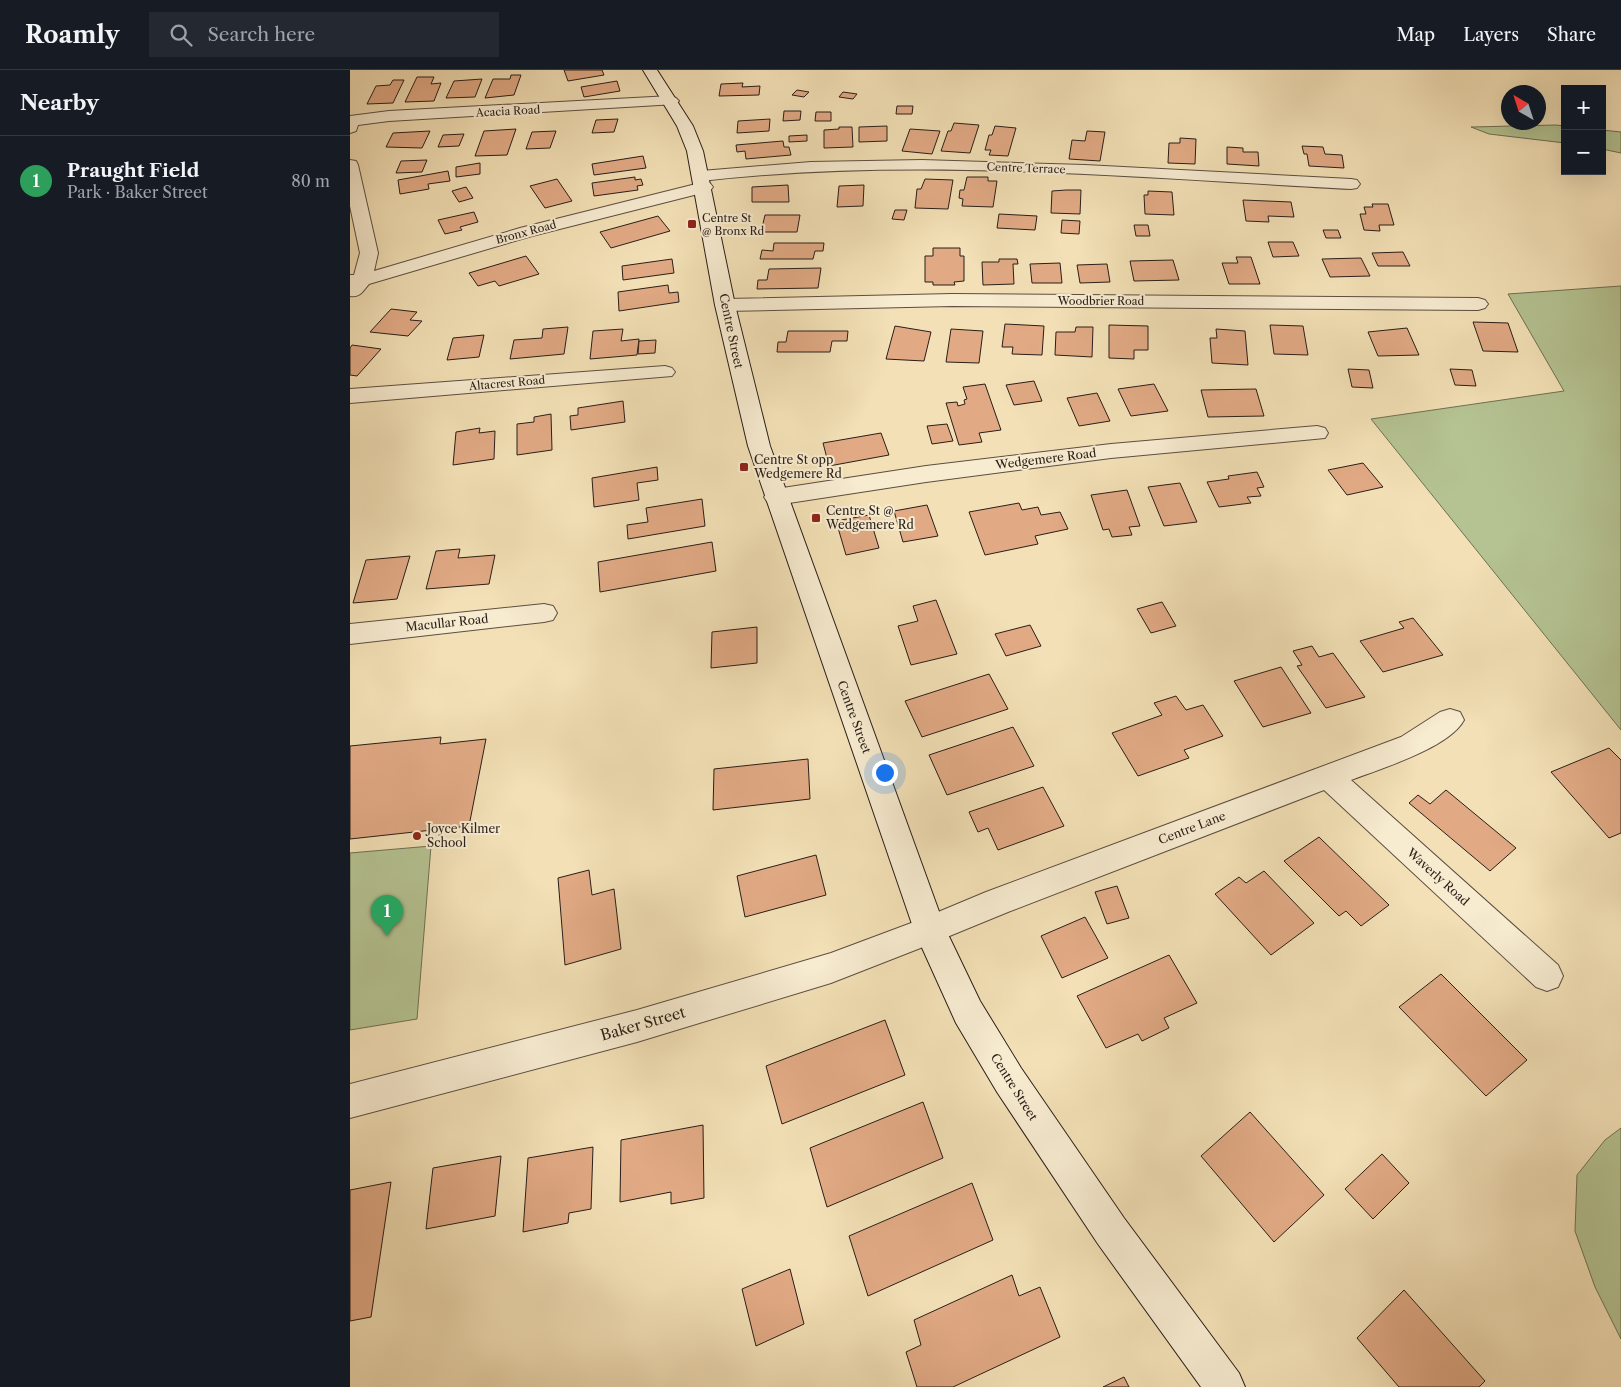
<!DOCTYPE html>
<meta charset="utf-8">
<style>
body{margin:0;font-family:"Libre Caslon Text",serif;background:#242831;color:#f1f3f6}
.controls{position:absolute;right:15px;top:15px;display:grid;overflow:hidden;border-radius:0px;box-shadow:0 5px 20px #0002}
.controls button{width:45px;height:45px;display:grid;place-items:center;padding:0;border:0;border-bottom:1px solid #363941;background:#171b24;color:#f1f3f6;font:25px sans-serif}
.compass{position:absolute;left:1151px;top:15px;width:45px;height:45px;border-radius:50%;background:#171b24;box-shadow:0 5px 20px #0002;rotate:321deg}
.you{position:absolute;left:534px;top:702px;width:18px;height:18px;margin:-12px;border:4px solid #fff;border-radius:50%;background:#1a73e8;box-shadow:0 0 0 8px #1a73e833}
.badge{display:grid;place-items:center;width:32px;height:32px;border-radius:50%;background:#ea580c;color:#fff;font-size:16px;font-weight:700}
.pin{position:absolute;translate:-50% -41px;filter:drop-shadow(0 1px 2px #0008)}
.pin::after{content:'';position:absolute;top:26px;width:18px;height:15px;background:inherit;clip-path:polygon(0 0,100% 0,50% 100%)}
.list{margin:0;padding:0;list-style:none}
h2{display:flex;justify-content:space-between;align-items:center;height:65px;margin:0;padding:0 20px;font-size:21px}
h2 small{font-size:16px;font-weight:400;color:#9ea1a6}
.list li{display:grid;grid-template-columns:32px 1fr auto;gap:15px;align-items:center;box-sizing:border-box;height:90px;padding:0 20px;border-top:1px solid #363941}
.list b{display:block;font-size:19px;white-space:nowrap}
.list p{margin:0;font-size:16px;white-space:nowrap;color:#9ea1a6}
.list em{font-size:16px;font-style:normal;color:#9ea1a6}
.icon{flex:none;width:28px;height:28px;fill:none;stroke:currentColor;stroke-width:2;stroke-linecap:round;stroke-linejoin:round}
.map{position:relative;flex:none;width:1271px;height:1317px;overflow:hidden}
header{display:flex;align-items:center;gap:30px;box-sizing:border-box;height:70px;padding:0 25px;background:#171b24;border-bottom:1px solid #363941}
header strong{font-size:24px}
nav{display:flex;gap:28px;margin-inline-start:auto;font-size:18px}
.search{width:350px;height:45px;background:#242831;display:flex;align-items:center;gap:12px;box-sizing:border-box;padding:0 18px;border-radius:0px;color:#9ea1a6;font-size:19px}
main{display:flex}
aside{flex:1;background:#171b24}
.map>svg:first-child{display:block}
.green{fill:#b5c392;stroke:#6f7055}
.building{fill:#e1aa85;stroke:#291e18}
.lines{fill:none;stroke-linecap:round;stroke-linejoin:round}
.minor-casing{stroke:#5c4e40;stroke-width:2}
.tertiary-casing{stroke:#5c4e40;stroke-width:2}
.secondary-casing{stroke:#291e18;stroke-width:2}
.minor{fill:#f7ebd0;fill-rule:evenodd}
.tertiary{fill:#f7ebd0;fill-rule:evenodd}
.secondary{fill:#f7ebd0;fill-rule:evenodd}
.poi-dot{fill:#8f2418;stroke:#f7ebd0;stroke-width:2}
.labels{text-anchor:middle;stroke-width:4;stroke-linejoin:round;paint-order:stroke}
.far-street-label{font-size:11px;fill:#291e18;stroke:#f7ebd0}
.far-poi-label{font-size:11px;fill:#291e18;stroke:#f7ebd0;text-anchor:start}
.street-label{font-size:12px;fill:#291e18;stroke:#f7ebd0}
.poi-label{font-size:12px;fill:#291e18;stroke:#f7ebd0;text-anchor:start}
.near-street-label{font-size:15px;fill:#291e18;stroke:#f7ebd0}
</style>
<header>
<strong>Roamly</strong>
<div class="search"><svg class="icon" aria-label="search" viewBox="0 0 24 24"><circle cx="10" cy="10" r="6"/><path d="M15 15l6 6"/></svg>Search here</div>
<nav><a>Map</a><a>Layers</a><a>Share</a></nav>
</header>
<main>
<aside>
<h2>Nearby<small></small></h2>
<ul class="list">
<li><span class="badge" style="background:#2e9e5b">1</span><div><b>Praught Field</b><p>Park · Baker Street</p></div><em>80 m</em></li>
</ul>
</aside>
<div class="map">
<svg width="1271" height="1317" viewBox="0 0 1271 1317">
<rect width="100%" height="100%" fill="#f3e0b6"/>
<filter id="stains"><feTurbulence type="fractalNoise" baseFrequency=".004" numOctaves="4"/><feColorMatrix values="0 0 0 0 .2 0 0 0 0 .09 0 0 0 0 .02 0 0 0 .5 -.17"/></filter>
<radialGradient id="worn" r=".72"><stop offset=".6" stop-color="#630" stop-opacity="0"/><stop offset="1" stop-color="#630" stop-opacity=".3"/></radialGradient>
<g class="green">
<polygon points="1206,55 1215,56 1215,73 1139,64 1121,57"/>
<polygon points="1252,60 1271,62 1271,83 1252,79"/>
<polygon points="1271,216 1271,660 1021,349 1214,321 1158,224"/>
<polygon points="81,776 67,949 0,960 0,783"/>
<polygon points="1271,1058 1271,1269 1245,1217 1225,1161 1227,1105 1255,1070"/>
</g>
<g class="building">
<polygon points="214,0 252,0 254,5 218,11"/>
<polygon points="161,5 171,5 164,25 135,28 143,9 160,9"/>
<polygon points="67,7 84,7 81,14 91,13 84,31 55,32"/>
<polygon points="132,9 125,27 96,28 104,11"/>
<polygon points="43,10 54,10 43,33 17,34 26,16 40,15"/>
<polygon points="267,11 270,21 234,27 231,17"/>
<polygon points="393,13 392,17 410,16 409,25 369,26 371,14"/>
<polygon points="447,20 459,22 454,27 442,25"/>
<polygon points="493,22 507,24 503,29 489,27"/>
<polygon points="547,36 563,36 562,44 546,44"/>
<polygon points="434,41 451,41 450,50 433,51"/>
<polygon points="466,42 481,42 481,51 465,51"/>
<polygon points="268,49 264,62 242,63 246,50"/>
<polygon points="420,49 419,61 387,63 388,51"/>
<polygon points="604,53 629,55 620,83 591,81 598,61 601,61"/>
<polygon points="537,56 537,71 509,72 509,57"/>
<polygon points="645,56 666,58 658,86 639,85 641,80 635,80 639,65 642,65"/>
<polygon points="489,57 502,57 503,77 474,78 474,60 489,59"/>
<polygon points="166,59 157,85 125,86 134,61"/>
<polygon points="560,59 590,61 582,84 552,81"/>
<polygon points="80,61 72,78 36,77 43,63"/>
<polygon points="206,61 200,78 176,79 182,62"/>
<polygon points="737,61 755,62 750,91 719,89 722,70 735,71"/>
<polygon points="114,64 109,76 88,77 93,65"/>
<polygon points="457,65 457,71 439,72 439,66"/>
<polygon points="830,68 846,69 845,94 818,93 819,73 830,73"/>
<polygon points="433,71 434,77 439,77 441,85 396,89 395,81 387,82 386,75"/>
<polygon points="952,76 973,77 975,84 992,85 994,98 959,96 957,84 954,84"/>
<polygon points="877,77 893,78 893,82 908,82 909,96 877,94"/>
<polygon points="293,86 296,98 244,105 242,94"/>
<polygon points="77,90 72,102 46,103 51,91"/>
<polygon points="130,93 130,104 106,107 106,97"/>
<polygon points="98,101 100,111 78,114 79,119 50,124 48,110"/>
<polygon points="285,107 285,110 291,109 293,115 287,116 288,120 244,126 242,113"/>
<polygon points="617,107 638,107 638,111 647,111 643,137 612,136 613,129 609,128 610,120 614,120"/>
<polygon points="207,109 222,131 195,138 180,116"/>
<polygon points="575,109 603,110 598,139 565,138 567,119 571,119"/>
<polygon points="438,115 439,132 402,132 402,117"/>
<polygon points="514,115 513,136 487,137 489,116"/>
<polygon points="116,117 123,128 109,132 102,121"/>
<polygon points="716,120 731,120 730,144 701,143 702,121"/>
<polygon points="798,121 822,122 824,145 795,144 794,125 798,125"/>
<polygon points="893,130 941,132 944,147 918,146 919,152 896,151"/>
<polygon points="1022,134 1038,134 1044,155 1029,155 1030,161 1014,160 1010,144 1016,144 1014,137 1023,137"/>
<polygon points="545,140 557,140 554,150 542,149"/>
<polygon points="124,142 128,152 110,157 112,160 95,164 88,150"/>
<polygon points="649,144 687,146 685,160 647,158"/>
<polygon points="415,145 450,145 447,162 411,162"/>
<polygon points="308,146 320,161 261,178 250,162"/>
<polygon points="712,150 730,151 729,164 711,163"/>
<polygon points="784,155 798,155 800,166 786,166"/>
<polygon points="973,160 988,160 991,168 976,168"/>
<polygon points="918,172 943,172 949,186 923,187"/>
<polygon points="424,173 474,173 473,181 465,181 463,189 410,189 412,180 423,181"/>
<polygon points="583,178 610,178 610,186 614,186 614,211 604,212 605,215 583,215 583,212 575,212 575,186 583,186"/>
<polygon points="1053,182 1060,196 1028,196 1022,183"/>
<polygon points="176,186 189,204 149,216 145,211 128,216 119,203"/>
<polygon points="886,187 901,187 910,214 879,214 872,193 888,193"/>
<polygon points="1011,188 1020,206 980,207 972,189"/>
<polygon points="322,189 324,203 273,210 272,196"/>
<polygon points="649,189 667,189 668,194 663,194 664,214 633,215 632,192 649,192"/>
<polygon points="823,190 829,210 784,211 780,191"/>
<polygon points="710,193 712,213 682,213 680,194"/>
<polygon points="757,194 760,212 730,213 727,195"/>
<polygon points="471,198 468,218 407,219 408,210 417,210 419,199"/>
<polygon points="318,215 319,223 328,222 329,232 269,241 268,222"/>
<polygon points="41,239 67,242 60,250 72,251 58,266 20,262"/>
<polygon points="1123,252 1158,253 1168,282 1133,281"/>
<polygon points="655,254 694,256 692,285 662,284 663,277 652,277"/>
<polygon points="759,255 798,256 798,280 784,280 784,289 759,288"/>
<polygon points="920,255 953,256 958,285 924,284"/>
<polygon points="545,256 581,262 574,291 536,289"/>
<polygon points="218,257 214,284 160,289 164,270 192,268 193,259"/>
<polygon points="726,257 743,257 742,287 705,285 706,262 725,262"/>
<polygon points="1057,258 1069,285 1028,286 1018,262"/>
<polygon points="273,259 271,271 289,269 287,285 240,289 243,261"/>
<polygon points="601,259 633,261 629,293 596,292"/>
<polygon points="866,259 895,261 898,295 862,293 860,268 867,268"/>
<polygon points="438,261 498,261 497,271 482,271 480,282 427,282 428,272 436,272"/>
<polygon points="134,265 129,287 97,290 103,268"/>
<polygon points="306,270 305,283 288,284 289,271"/>
<polygon points="2,275 31,279 7,306 0,305 0,278"/>
<polygon points="998,299 1019,300 1023,318 1002,317"/>
<polygon points="1100,299 1122,300 1126,316 1105,315"/>
<polygon points="684,311 692,331 664,335 656,315"/>
<polygon points="635,314 651,360 629,363 632,372 609,375 596,333 607,332 608,336 615,334 614,330 617,329 613,317"/>
<polygon points="804,314 818,341 781,346 768,319"/>
<polygon points="906,319 914,346 858,347 851,320"/>
<polygon points="747,323 760,351 729,356 717,328"/>
<polygon points="273,331 275,352 221,360 220,346 228,345 228,338"/>
<polygon points="201,344 202,380 167,385 167,354 184,352 184,347"/>
<polygon points="597,354 603,371 582,374 577,356"/>
<polygon points="130,358 129,363 145,361 144,389 103,395 106,362"/>
<polygon points="531,363 539,385 479,396 473,373"/>
<polygon points="1013,393 1033,417 997,425 978,400"/>
<polygon points="307,397 308,410 287,413 289,430 244,437 242,408"/>
<polygon points="907,402 914,417 907,418 911,426 897,427 901,433 869,437 857,412 879,409 878,406"/>
<polygon points="830,413 847,452 814,456 798,417"/>
<polygon points="777,420 790,456 779,457 782,465 762,467 759,459 753,460 741,425"/>
<polygon points="352,429 355,456 278,469 277,455 298,452 296,438"/>
<polygon points="669,433 672,440 688,437 691,445 710,442 718,459 685,466 688,474 635,485 619,442"/>
<polygon points="577,435 588,466 553,472 544,441"/>
<polygon points="519,445 529,478 496,485 486,451"/>
<polygon points="362,472 366,501 250,522 248,492"/>
<polygon points="110,479 108,488 145,485 139,514 76,519 86,481"/>
<polygon points="60,486 47,529 3,533 16,490"/>
<polygon points="586,530 607,584 561,595 548,556 568,551 563,536"/>
<polygon points="812,532 826,556 801,563 787,539"/>
<polygon points="1063,548 1093,585 1033,602 1010,571 1054,558 1049,552"/>
<polygon points="680,555 691,576 656,586 645,564"/>
<polygon points="407,557 407,593 361,598 362,562"/>
<polygon points="962,576 969,587 983,583 1015,627 976,638 947,596 952,595 943,581"/>
<polygon points="931,597 961,643 913,657 884,611"/>
<polygon points="639,604 658,639 572,667 555,631"/>
<polygon points="826,626 836,640 853,635 873,666 834,680 839,688 788,706 762,663 812,645 804,633"/>
<polygon points="663,657 684,696 597,725 579,685"/>
<polygon points="91,667 90,674 136,669 119,756 0,769 0,676"/>
<polygon points="1259,678 1271,690 1271,763 1259,768 1201,702"/>
<polygon points="458,689 460,729 363,740 364,699"/>
<polygon points="693,717 714,756 648,780 638,758 628,762 619,742"/>
<polygon points="1096,720 1166,778 1140,801 1059,733 1068,725 1080,734"/>
<polygon points="969,767 1039,835 1011,856 996,841 989,846 934,791"/>
<polygon points="466,785 476,825 395,847 387,806"/>
<polygon points="239,800 242,825 264,819 271,879 215,895 208,808"/>
<polygon points="914,801 964,853 921,885 865,824 889,807 896,813"/>
<polygon points="767,816 779,848 757,854 745,822"/>
<polygon points="735,847 758,888 712,908 691,866"/>
<polygon points="819,885 847,933 814,948 819,958 792,971 788,964 756,978 727,926"/>
<polygon points="1091,904 1177,990 1136,1026 1049,937"/>
<polygon points="535,950 555,1005 432,1054 416,996"/>
<polygon points="573,1032 593,1088 477,1137 460,1078"/>
<polygon points="900,1042 974,1125 924,1172 851,1086"/>
<polygon points="353,1055 354,1128 321,1134 321,1122 270,1132 271,1070"/>
<polygon points="243,1077 241,1139 219,1143 218,1153 173,1162 178,1088"/>
<polygon points="1032,1084 1059,1113 1023,1149 995,1119"/>
<polygon points="151,1086 145,1146 76,1159 83,1098"/>
<polygon points="41,1112 21,1247 0,1251 0,1120"/>
<polygon points="622,1113 643,1170 518,1226 499,1166"/>
<polygon points="440,1199 454,1254 406,1276 392,1219"/>
<polygon points="662,1205 669,1226 690,1217 710,1267 603,1317 567,1317 556,1282 571,1275 564,1250"/>
<polygon points="1054,1220 1135,1311 1129,1317 1049,1317 1007,1268"/>
<polygon points="774,1307 779,1317 753,1317"/>
</g>
<g class="lines">
<g class="minor-casing">
<g id="minor">
<polygon points="321,26 326,28 329,31 326,34 39,51 8,55 6,61 0,63 0,46 39,41"/>
<path d="M0 90 6 91 8 95 28 183 24 201 170 158 354 112 360 113 363 117 360 121 182 166 19 214C13 221 10 228 0 226V205H4L10 183 0 136Z"/>
<path d="M572 90 735 95 1001 109 1007 110 1010 114 1007 118 1001 119C785 108 566 86 351 111L345 110 343 106 345 102 351 101 461 92Z"/>
<polygon points="602,224 1128,228 1135,230 1138,234 1135,238 1128,240 602,236 375,241 368,239 365,235 368,231 375,229"/>
<polygon points="315,296 322,298 325,302 322,306 0,333 0,319"/>
<polygon points="967,356 975,358 978,363 975,368 761,388 576,412 426,435 418,433 414,427 418,421 426,419 576,396 761,374"/>
<polygon points="194,534 203,536 207,543 203,550 194,552 0,574 0,554"/>
<path d="M1100 639 1110 642 1114 650C1099 678 1030 699 1001 710L1208 895 1213 906 1208 917 1197 921 1186 917 974 720 658 842 580 874 569 870 564 860 569 850 636 822 1051 667 1090 642Z"/>
</g>
</g>
<g class="tertiary-casing">
<polygon id="tertiary" points="580,846 591,850 596,860 591,870 481,913 287,972 0,1048 0,1014 287,940 481,883"/>
</g>
<g class="secondary-casing">
<polygon id="secondary" points="293,0 307,0 343,56 353,81 385,235 420,376 595,858 630,931 671,998 774,1148 889,1303 895,1317 851,1317 748,1174 647,1022 606,953 564,860 398,376 365,235 337,81 327,56"/>
</g>
<use href="#minor" class="minor"/>
<use href="#tertiary" class="tertiary"/>
<use href="#secondary" class="secondary"/>
</g>
<g class="poi-dot">
<rect x="337" y="149" width="10" height="10" rx="2.5"/>
<rect x="389" y="392" width="10" height="10" rx="2.5"/>
<rect x="461" y="443" width="10" height="10" rx="2.5"/>
<circle cx="67" cy="766" r="5"/>
</g>
<g class="labels">
<g class="far-street-label">
<text transform="translate(158 41) rotate(-3)" y="4">Acacia Road</text>
<text transform="translate(676 98) rotate(2)" y="4">Centre Terrace</text>
<text transform="translate(176 162) rotate(-15)" y="4">Bronx Road</text>
<text x="751" y="235">Woodbrier Road</text>
<text transform="translate(157 313) rotate(-5)" y="4">Altacrest Road</text>
</g>
<g class="far-poi-label">
<text x="352" y="152">Centre St<tspan x="352" dy="13">@ Bronx Rd</tspan></text>
</g>
<g class="street-label">
<text transform="translate(381 261) rotate(78)" y="4">Centre Street</text>
<text transform="translate(696 389) rotate(-7)" y="4">Wedgemere Road</text>
<text transform="translate(97 553) rotate(-6)" y="4">Macullar Road</text>
<text transform="translate(504 647) rotate(70)" y="4">Centre Street</text>
<text transform="translate(842 758) rotate(-21)" y="4">Centre Lane</text>
<text transform="translate(1088 807) rotate(42)" y="4">Waverly Road</text>
<text transform="translate(664 1017) rotate(58)" y="4">Centre Street</text>
</g>
<g class="poi-label">
<text x="404" y="394">Centre St opp<tspan x="404" dy="14">Wedgemere Rd</tspan></text>
<text x="476" y="445">Centre St @<tspan x="476" dy="14">Wedgemere Rd</tspan></text>
<text x="77" y="763">Joyce Kilmer<tspan x="77" dy="14">School</tspan></text>
</g>
<g class="near-street-label">
<text transform="translate(293 954) rotate(-16)" y="5">Baker Street</text>
</g>
</g>
<rect width="100%" height="100%" filter="url(#stains)"/>
<rect width="100%" height="100%" fill="url(#worn)"/>
</svg>
<div class="controls">
<button>+</button>
<button>−</button>
</div>
<svg class="compass" viewBox="-18 -18 36 36"><path d="M0-13l5 13h-10z" fill="#e53935"/><path d="M0 13l5-13h-10z" fill="#9ea1a6"/></svg>
<div class="you"></div>
<div class="pin badge" style="left:37px;top:866px;background:#2e9e5b">1</div>
</div>
</main>
